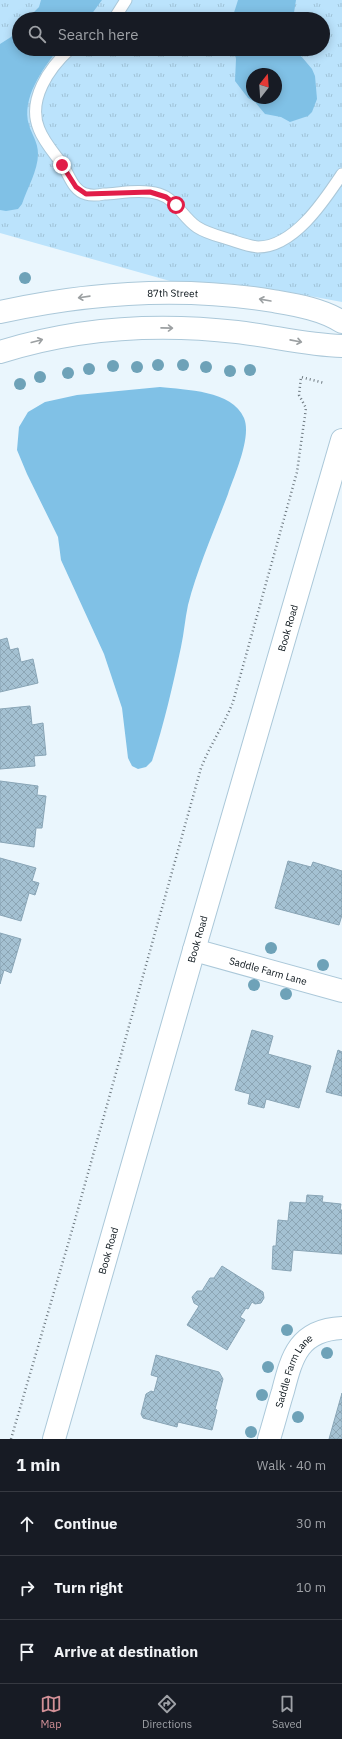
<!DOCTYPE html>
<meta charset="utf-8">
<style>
body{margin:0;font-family:"IBM Plex Sans",sans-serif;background:#242831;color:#f1f3f6}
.compass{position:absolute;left:246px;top:68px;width:36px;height:36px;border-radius:50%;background:#171b24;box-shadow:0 2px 10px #0003;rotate:17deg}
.stop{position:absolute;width:12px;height:12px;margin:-9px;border:3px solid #e11d48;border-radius:50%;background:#fff}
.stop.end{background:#e11d48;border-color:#fff;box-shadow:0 1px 4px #0008}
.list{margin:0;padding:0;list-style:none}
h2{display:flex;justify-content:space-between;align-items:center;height:52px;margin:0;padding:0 16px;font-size:17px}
h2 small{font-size:13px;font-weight:400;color:#9ea1a6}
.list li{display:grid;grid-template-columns:26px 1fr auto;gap:12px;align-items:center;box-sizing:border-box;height:64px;padding:0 16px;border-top:1px solid #363941}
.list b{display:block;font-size:15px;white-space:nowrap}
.list em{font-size:13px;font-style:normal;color:#9ea1a6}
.icon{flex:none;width:22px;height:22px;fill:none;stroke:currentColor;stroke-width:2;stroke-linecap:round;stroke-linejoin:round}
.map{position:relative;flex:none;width:342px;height:1439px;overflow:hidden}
.search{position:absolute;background:#171b24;box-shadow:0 2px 10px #0003;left:12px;right:12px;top:12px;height:44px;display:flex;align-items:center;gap:10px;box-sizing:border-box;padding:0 14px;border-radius:22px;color:#9ea1a6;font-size:15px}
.sheet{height:244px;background:#171b24}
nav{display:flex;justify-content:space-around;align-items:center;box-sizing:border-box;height:56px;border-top:1px solid #363941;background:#171b24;font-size:11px;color:#9ea1a6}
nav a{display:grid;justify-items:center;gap:2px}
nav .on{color:#d29097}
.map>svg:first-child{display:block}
.grass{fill:url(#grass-tufts);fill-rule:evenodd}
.water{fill:#80c1e6;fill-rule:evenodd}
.building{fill:url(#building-cross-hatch);stroke:#89a5b6}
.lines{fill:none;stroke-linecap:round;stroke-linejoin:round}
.service-casing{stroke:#abc8d9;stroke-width:13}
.minor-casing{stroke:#abc8d9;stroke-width:24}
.tertiary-casing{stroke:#abc8d9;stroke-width:24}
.path{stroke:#6e7980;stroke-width:2.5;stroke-dasharray:1 3;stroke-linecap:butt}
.service{stroke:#fff;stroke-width:11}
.minor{stroke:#fff;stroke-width:22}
.tertiary{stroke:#fff;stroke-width:22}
.tree{fill:#6ea2b8}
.oneway{stroke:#9ca0a2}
.route{stroke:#e11d48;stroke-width:5}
.labels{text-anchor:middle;stroke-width:3;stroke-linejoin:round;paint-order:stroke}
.street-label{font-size:10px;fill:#071117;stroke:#eaf6fd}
</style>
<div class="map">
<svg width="342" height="1439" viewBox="0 0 342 1439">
<defs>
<pattern id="grass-tufts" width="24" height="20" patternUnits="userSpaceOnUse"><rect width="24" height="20" fill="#bbe3fc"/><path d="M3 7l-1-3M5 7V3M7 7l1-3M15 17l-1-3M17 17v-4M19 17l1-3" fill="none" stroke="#9fc2d7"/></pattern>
<pattern id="building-cross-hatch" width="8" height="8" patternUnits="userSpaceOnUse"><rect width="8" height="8" fill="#a4c1d2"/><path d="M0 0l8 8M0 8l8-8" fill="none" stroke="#8ca5b4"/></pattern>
</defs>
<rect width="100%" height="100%" fill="#eaf6fd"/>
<path class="grass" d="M0 0H342V302L277 290 233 284 170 281 0 233ZM19 19H323V49H19ZM252 74H276V98H252Z"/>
<g class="water">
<polygon points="41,0 102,0 88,19 27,19 39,7"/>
<polygon points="238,0 296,0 293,19 232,19"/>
<path d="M19 28V49H58C43 69 21 98 29 125 32 135 38 142 38 154 38 170 27 189 22 204L18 209 6 211 0 210V44L11 37Z"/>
<path d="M234 49H297L301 56 312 69 315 76 317 99 312 112 308 116 290 122 281 117 265 114 255 102 248 98 235 81 236 59ZM252 74H276V98H252Z"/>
<path d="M160 387C186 390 232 390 244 418 252 437 234 476 228 494 214 531 198 567 188 605 185 619 184 633 181 647 173 685 164 724 152 761L146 767 138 769 132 766 128 758 122 708 104 654 61 560 58 537 27 474 17 450 19 427 28 412 45 402 77 395Z"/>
</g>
<g class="building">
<polygon points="7,638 10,650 18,648 21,662 33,659 38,683 0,692 0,640"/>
<polygon points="30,706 32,725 43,723 46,755 34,756 35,766 0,769 0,709"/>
<polygon points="0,781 38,786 37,795 46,796 42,828 36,828 34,847 0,842"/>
<polygon points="0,858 36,868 32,881 39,883 35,895 29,893 21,921 0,915"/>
<polygon points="288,861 311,867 313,862 342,871 342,915 339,925 275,908"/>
<polygon points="0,933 21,939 11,973 4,970 0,984"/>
<polygon points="252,1030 273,1036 268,1054 311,1066 299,1108 266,1099 264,1108 248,1104 250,1094 235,1090"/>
<polygon points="338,1050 342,1052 342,1096 326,1092"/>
<polygon points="307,1195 323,1196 322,1202 341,1204 340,1210 342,1210 342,1254 293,1250 291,1271 272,1269 273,1246 276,1246 278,1220 288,1221 290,1202 306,1203"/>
<polygon points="222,1266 263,1292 264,1298 261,1303 255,1304 252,1302 248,1309 246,1308 240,1317 245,1320 227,1350 187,1325 199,1306 194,1303 192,1297 197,1291 202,1291 210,1278 214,1278"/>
<polygon points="156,1355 219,1372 223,1379 215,1409 217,1410 212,1430 178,1422 177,1427 143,1418 141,1414 146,1394 151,1391 154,1392 158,1377 151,1375"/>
<polygon points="342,1393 342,1439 329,1439"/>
</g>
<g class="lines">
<g class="service-casing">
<g id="service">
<polyline points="114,19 126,0"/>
<path d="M70 49C49 68 27 100 39 129 44 142 54 153 62 164 69 174 73 191 86 194 92 196 99 195 104 194 122 193 142 189 159 194 176 199 183 218 197 227 206 233 218 236 228 239 238 242 247 246 258 247 294 247 324 201 342 174"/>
</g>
</g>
<g class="minor-casing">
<g id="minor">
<path id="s1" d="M194 950 342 991"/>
<path id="s2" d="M269 1439C274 1423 278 1407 283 1391 292 1356 299 1330 342 1328"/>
</g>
</g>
<g class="tertiary-casing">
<g id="tertiary">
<path id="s3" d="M0 312C91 292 181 286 273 301 296 305 322 309 342 322"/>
<path d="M0 352C76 328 158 323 237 332 272 336 307 345 342 346"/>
<path id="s4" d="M54 1439 194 950 342 440"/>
</g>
</g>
<path class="path" d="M11 1439 73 1227 201 768C210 745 224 725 233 702L297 472 306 408 299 395 301 377 324 383"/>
<use href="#service" class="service"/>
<use href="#minor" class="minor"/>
<use href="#tertiary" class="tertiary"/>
</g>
<g class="tree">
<circle cx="25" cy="278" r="6"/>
<circle cx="158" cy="365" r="6"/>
<circle cx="183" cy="365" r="6"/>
<circle cx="113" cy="366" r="6"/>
<circle cx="137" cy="367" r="6"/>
<circle cx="206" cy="367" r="6"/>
<circle cx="89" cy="369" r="6"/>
<circle cx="250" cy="370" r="6"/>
<circle cx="230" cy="371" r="6"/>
<circle cx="68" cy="373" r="6"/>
<circle cx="40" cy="377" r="6"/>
<circle cx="20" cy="384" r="6"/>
<circle cx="271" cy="948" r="6"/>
<circle cx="323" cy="965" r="6"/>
<circle cx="254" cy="985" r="6"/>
<circle cx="286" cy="994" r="6"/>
<circle cx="287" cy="1330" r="6"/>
<circle cx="327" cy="1353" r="6"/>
<circle cx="268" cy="1367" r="6"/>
<circle cx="262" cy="1395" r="6"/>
<circle cx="298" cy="1417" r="6"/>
<circle cx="251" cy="1432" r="6"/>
</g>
<defs><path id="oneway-shaft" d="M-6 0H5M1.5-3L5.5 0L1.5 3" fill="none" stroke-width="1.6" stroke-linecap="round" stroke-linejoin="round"/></defs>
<g class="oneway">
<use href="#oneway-shaft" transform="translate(84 297) rotate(172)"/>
<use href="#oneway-shaft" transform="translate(265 300) rotate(-170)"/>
<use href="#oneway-shaft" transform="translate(167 328) rotate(1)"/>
<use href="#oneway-shaft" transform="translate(37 341) rotate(-15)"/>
<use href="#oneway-shaft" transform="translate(296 341) rotate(11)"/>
</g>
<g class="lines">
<polyline class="route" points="62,165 76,187 86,194 150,192 166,197 176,205"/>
</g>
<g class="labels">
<g class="street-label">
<text dy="4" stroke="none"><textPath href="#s3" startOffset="174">87th Street</textPath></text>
<text dy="4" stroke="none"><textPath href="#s4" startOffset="844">Book Road</textPath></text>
<text dy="4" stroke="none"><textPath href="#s4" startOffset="520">Book Road</textPath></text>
<text dy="4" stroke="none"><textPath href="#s1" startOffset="77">Saddle Farm Lane</textPath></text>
<text dy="4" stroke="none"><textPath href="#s4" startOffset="196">Book Road</textPath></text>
<text dy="4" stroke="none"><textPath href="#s2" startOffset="73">Saddle Farm Lane</textPath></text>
</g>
</g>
</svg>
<svg class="compass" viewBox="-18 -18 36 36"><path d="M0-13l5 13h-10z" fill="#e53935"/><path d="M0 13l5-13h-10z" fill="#9ea1a6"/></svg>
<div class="stop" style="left:176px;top:205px"></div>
<div class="stop end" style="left:62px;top:165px"></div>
<div class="search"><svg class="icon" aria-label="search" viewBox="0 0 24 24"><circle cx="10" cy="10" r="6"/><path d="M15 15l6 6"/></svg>Search here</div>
</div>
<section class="sheet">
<h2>1 min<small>Walk · 40 m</small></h2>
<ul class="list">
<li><svg class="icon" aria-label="ahead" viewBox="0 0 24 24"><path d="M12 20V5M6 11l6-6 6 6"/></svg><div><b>Continue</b></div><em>30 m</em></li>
<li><svg class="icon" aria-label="right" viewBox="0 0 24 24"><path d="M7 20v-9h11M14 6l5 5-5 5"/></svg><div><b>Turn right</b></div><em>10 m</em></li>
<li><svg class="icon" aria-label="arrive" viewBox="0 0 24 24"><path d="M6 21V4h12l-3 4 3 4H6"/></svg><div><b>Arrive at destination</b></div></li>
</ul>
</section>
<nav>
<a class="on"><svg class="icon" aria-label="map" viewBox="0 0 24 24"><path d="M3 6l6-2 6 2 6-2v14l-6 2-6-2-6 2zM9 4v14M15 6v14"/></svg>Map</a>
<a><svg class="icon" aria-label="directions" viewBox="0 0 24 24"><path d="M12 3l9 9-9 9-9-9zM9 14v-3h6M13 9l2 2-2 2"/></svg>Directions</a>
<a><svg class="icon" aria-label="saved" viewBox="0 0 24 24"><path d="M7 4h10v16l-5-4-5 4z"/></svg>Saved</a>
</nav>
